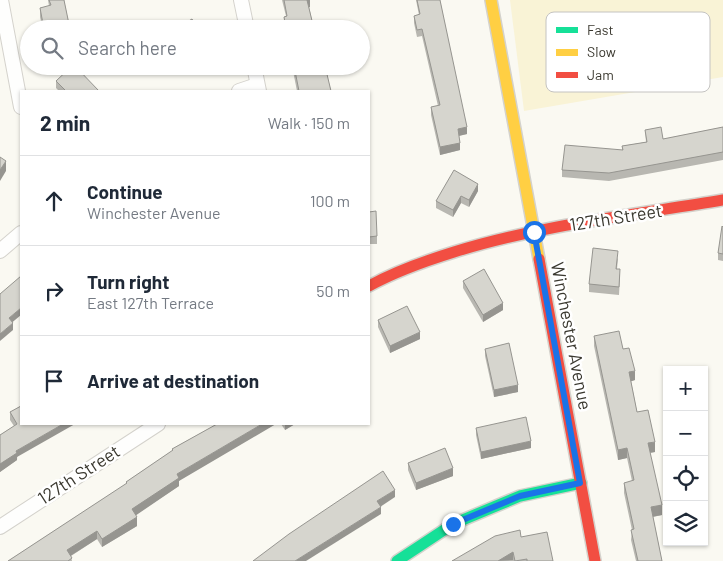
<!DOCTYPE html>
<meta charset="utf-8">
<style>
body{margin:0;font-family:Barlow,sans-serif;background:#f6f6f7;color:#1f2937}
.controls{position:absolute;right:15px;bottom:15px;display:grid;overflow:hidden;border-radius:0px;box-shadow:0 1px 4px #0004}
.controls button{width:45px;height:45px;display:grid;place-items:center;padding:0;border:0;border-bottom:1px solid #e0e1e3;background:#fff;color:#1f2937;font:25px sans-serif}
.stop{position:absolute;width:15px;height:15px;margin:-11px;border:4px solid #1a73e8;border-radius:50%;background:#fff}
.stop.end{background:#1a73e8;border-color:#fff;box-shadow:0 1px 5px #0008}
.list{margin:0;padding:0;list-style:none}
h2{display:flex;justify-content:space-between;align-items:center;height:65px;margin:0;padding:0 20px;font-size:21px}
h2 small{font-size:16px;font-weight:400;color:#747a83}
.list li{display:grid;grid-template-columns:32px 1fr auto;gap:15px;align-items:center;box-sizing:border-box;height:90px;padding:0 20px;border-top:1px solid #e0e1e3}
.list b{display:block;font-size:19px;white-space:nowrap}
.list p{margin:0;font-size:16px;white-space:nowrap;color:#747a83}
.list em{font-size:16px;font-style:normal;color:#747a83}
.icon{flex:none;width:28px;height:28px;fill:none;stroke:currentColor;stroke-width:2;stroke-linecap:round;stroke-linejoin:round}
.map{position:relative;flex:none;width:723px;height:561px;overflow:hidden}
.search{position:absolute;background:#fff;box-shadow:0 1px 4px #0004;left:20px;top:20px;width:350px;height:55px;display:flex;align-items:center;gap:12px;box-sizing:border-box;padding:0 18px;border-radius:28px;color:#747a83;font-size:19px}
.panel{position:absolute;background:#fff;box-shadow:0 1px 4px #0004;left:20px;top:90px;width:350px;height:335px;border-radius:0px}
.map>svg:first-child{display:block}
.green{fill:#f9f3d6}
.lines{fill:none;stroke-linecap:round;stroke-linejoin:round}
.street-casing{stroke:#d4d2cc;stroke-width:16}
.fast-casing{stroke:#d4d2cc;stroke-width:14}
.slow-casing{stroke:#d4d2cc;stroke-width:14}
.jam-casing{stroke:#d4d2cc;stroke-width:14}
.street{stroke:#fefefd;stroke-width:14}
.fast{stroke:#16e098;stroke-width:11}
.slow{stroke:#ffcf43;stroke-width:11}
.jam{stroke:#f24e42;stroke-width:11}
.wall{fill:#b8b7b1}
.shaded-wall{fill:#969590}
.building{fill:#d6d5ce;stroke:#969590}
.route{stroke:#1a73e8;stroke-width:6}
.labels{text-anchor:middle;stroke-width:5;stroke-linejoin:round;paint-order:stroke}
.street-label{font-size:18px;fill:#3a382f;stroke:#fff}
.key{fill:#fff;stroke:#c4c3c1;stroke-width:1}
.key-label{font-size:14px;fill:#3a382f}
</style>
<div class="map">
<svg width="723" height="561" viewBox="0 0 723 561">
<rect width="100%" height="100%" fill="#faf9f2"/>
<polygon class="green" points="510,0 723,0 723,77 524,111"/>
<g class="lines">
<g class="street-casing">
<g id="street">
<polyline points="1,0 21,107"/>
<polyline points="241,0 247,29"/>
<polyline points="254,66 259,91"/>
<polyline points="239,91 257,85"/>
<polyline points="0,251 21,233"/>
<polyline points="0,527 158,424"/>
</g>
</g>
<g class="fast-casing">
<polyline id="fast" points="397,561 453,524 520,496 581,483"/>
</g>
<g class="slow-casing">
<polyline id="slow" points="491,0 539,259"/>
</g>
<g class="jam-casing">
<g id="jam">
<polyline points="539,259 595,561"/>
<path d="M369 286C396 271 425 261 454 252 541 225 633 215 723 200"/>
</g>
</g>
<use href="#street" class="street"/>
<use href="#fast" class="fast"/>
<use href="#slow" class="slow"/>
<use href="#jam" class="jam"/>
</g>
<g class="wall">
<polygon points="48,0 64,0 70,29 43,29 40,17 40,8 49,6"/>
<polygon points="282,0 310,0 310,7 309,7 314,29 285,29 284,17 286,16"/>
<polygon points="416,0 440,0 467,134 459,136 460,150 440,155 431,115 431,107 438,106 422,36 417,37 414,23 414,16 419,15"/>
<polygon points="292,66 325,66 331,91 297,91"/>
<polygon points="56,81 99,91 59,91 56,88"/>
<polygon points="723,127 723,160 609,181 562,177 562,170 622,150 622,146 646,142 645,130 663,139"/>
<polygon points="478,191 469,207 461,203 453,217 436,208 436,201"/>
<polygon points="369,212 377,236 377,244 369,244"/>
<polygon points="723,227 723,261 718,260 718,253"/>
<polygon points="618,258 617,269 620,276 619,295 589,292 589,284"/>
<polygon points="463,281 503,310 483,322 463,288"/>
<polygon points="378,320 420,339 390,353 378,327"/>
<polygon points="594,336 623,349 635,380 631,381 637,412 655,452 650,453 662,515 653,517 662,561 636,561 631,540 632,530 624,493 624,483 632,481 627,458 618,460 594,346"/>
<polygon points="485,349 518,392 494,397 485,356"/>
<polygon points="21,406 17,460 0,472 0,435 14,426 10,420 10,412"/>
<polygon points="217,424 179,481 179,486 135,515 137,526 102,547 97,539 71,556 72,561 8,561 126,484 126,482 172,451 172,449"/>
<polygon points="281,424 295,424 285,430"/>
<polygon points="476,428 531,448 481,459 476,435"/>
<polygon points="408,463 453,476 416,490 408,470"/>
<polygon points="521,537 553,561 452,561"/>
</g>
<g class="shaded-wall">
<polygon points="307,0 310,0 310,7 307,8"/>
<polygon points="166,66 173,66 166,70"/>
<polygon points="467,127 467,134 458,136 458,129"/>
<polygon points="460,143 460,150 440,155 440,147"/>
<polygon points="6,161 6,171 0,181 0,170"/>
<polygon points="478,184 478,191 469,207 469,200"/>
<polygon points="461,196 461,203 453,217 453,210"/>
<polygon points="503,303 503,310 483,322 483,315"/>
<polygon points="21,308 21,315 9,325 9,318"/>
<polygon points="13,323 13,330 0,341 0,334"/>
<polygon points="420,332 420,339 390,353 390,346"/>
<polygon points="635,371 635,380 629,382 629,372"/>
<polygon points="518,385 518,392 494,397 494,390"/>
<polygon points="63,424 75,424 17,457 17,460 0,472 0,464 16,451"/>
<polygon points="262,424 276,424 179,481 179,486 132,518 132,509 177,474"/>
<polygon points="285,424 295,424 285,430"/>
<polygon points="531,441 531,448 481,459 481,452"/>
<polygon points="655,442 655,452 648,453 648,443"/>
<polygon points="627,448 627,458 618,460 618,450"/>
<polygon points="453,468 453,476 416,490 416,483"/>
<polygon points="395,490 395,497 377,509 377,501"/>
<polygon points="662,505 662,515 651,517 651,507"/>
<polygon points="381,507 381,514 306,561 295,561"/>
<polygon points="137,517 137,526 102,547 102,539"/>
<polygon points="97,531 97,539 67,558 67,550"/>
<polygon points="513,552 513,560 498,561"/>
</g>
<g class="building">
<polygon points="49,0 64,0 70,29 44,29 40,8 51,5"/>
<polygon points="284,0 309,0 307,0 314,29 286,29 284,17 287,16"/>
<polygon points="417,0 440,0 467,127 458,129 460,143 440,147 431,107 440,105 422,29 417,30 414,16 420,14"/>
<polygon points="192,19 198,29 175,29"/>
<polygon points="72,66 75,66 99,91 66,91 56,81"/>
<polygon points="294,66 325,66 331,91 299,91"/>
<polygon points="661,127 663,139 723,127 723,152 609,173 562,170 565,145 623,150 622,146 647,142 645,130"/>
<polygon points="0,157 6,161 0,170"/>
<polygon points="454,170 478,184 469,200 461,196 453,210 436,201"/>
<polygon points="376,211 377,236 369,237 369,212"/>
<polygon points="722,226 723,227 723,254 718,253"/>
<polygon points="593,248 618,251 616,269 620,269 619,287 589,284"/>
<polygon points="484,269 503,303 483,315 463,281"/>
<polygon points="21,276 21,308 9,318 13,323 0,334 0,294"/>
<polygon points="407,306 420,332 390,346 378,320"/>
<polygon points="619,331 623,349 629,348 635,371 629,372 637,412 648,410 655,442 648,443 662,505 651,507 662,561 638,561 631,530 634,529 624,483 634,480 627,448 618,450 594,336"/>
<polygon points="509,343 518,385 494,390 485,349"/>
<polygon points="21,406 21,424 63,424 16,451 17,453 0,464 0,435 17,424 10,412"/>
<polygon points="526,417 531,441 481,452 476,428"/>
<polygon points="217,424 262,424 177,474 179,478 132,509 137,517 102,539 97,531 67,550 72,558 68,561 8,561 127,483 126,482 173,450 172,449"/>
<polygon points="445,448 453,468 416,483 408,463"/>
<polygon points="383,471 395,490 377,501 381,507 295,561 253,561 289,534"/>
<polygon points="520,530 521,537 547,532 553,561 527,561 527,559 515,561 513,552 498,561 452,561 495,536"/>
</g>
<g class="lines">
<polyline class="route" points="453,524 520,496 580,483 534,232"/>
</g>
<g class="labels">
<g class="street-label">
<text transform="translate(616 218) rotate(-9)" y="6">127th Street</text>
<text transform="translate(571 336) rotate(79)" y="6">Winchester Avenue</text>
<text transform="translate(79 475) rotate(-33)" y="6">127th Street</text>
</g>
</g>
<rect x="546" y="12" width="164" height="80" rx="8" class="key"/>
<rect x="556" y="27" width="22" height="6" fill="#16e098"/>
<rect x="556" y="49" width="22" height="7" fill="#ffcf43"/>
<rect x="556" y="72" width="22" height="6" fill="#f24e42"/>
<g class="key-label">
<text x="587" y="35">Fast</text>
<text x="587" y="57">Slow</text>
<text x="587" y="80">Jam</text>
</g>
</svg>
<div class="controls">
<button>+</button>
<button>−</button>
<button><svg class="icon" aria-label="locate" viewBox="0 0 24 24"><circle cx="12" cy="12" r="6"/><path d="M12 2v4M12 18v4M2 12h4M18 12h4"/></svg></button>
<button><svg class="icon" aria-label="layers" viewBox="0 0 24 24"><path d="M12 4l9 5-9 5-9-5zM3 14l9 5 9-5"/></svg></button>
</div>
<div class="stop" style="left:534px;top:232px"></div>
<div class="stop end" style="left:453px;top:524px"></div>
<div class="search"><svg class="icon" aria-label="search" viewBox="0 0 24 24"><circle cx="10" cy="10" r="6"/><path d="M15 15l6 6"/></svg>Search here</div>
<section class="panel">
<h2>2 min<small>Walk · 150 m</small></h2>
<ul class="list">
<li><svg class="icon" aria-label="ahead" viewBox="0 0 24 24"><path d="M12 20V5M6 11l6-6 6 6"/></svg><div><b>Continue</b><p>Winchester Avenue</p></div><em>100 m</em></li>
<li><svg class="icon" aria-label="right" viewBox="0 0 24 24"><path d="M7 20v-9h11M14 6l5 5-5 5"/></svg><div><b>Turn right</b><p>East 127th Terrace</p></div><em>50 m</em></li>
<li><svg class="icon" aria-label="arrive" viewBox="0 0 24 24"><path d="M6 21V4h12l-3 4 3 4H6"/></svg><div><b>Arrive at destination</b></div></li>
</ul>
</section>
</div>
